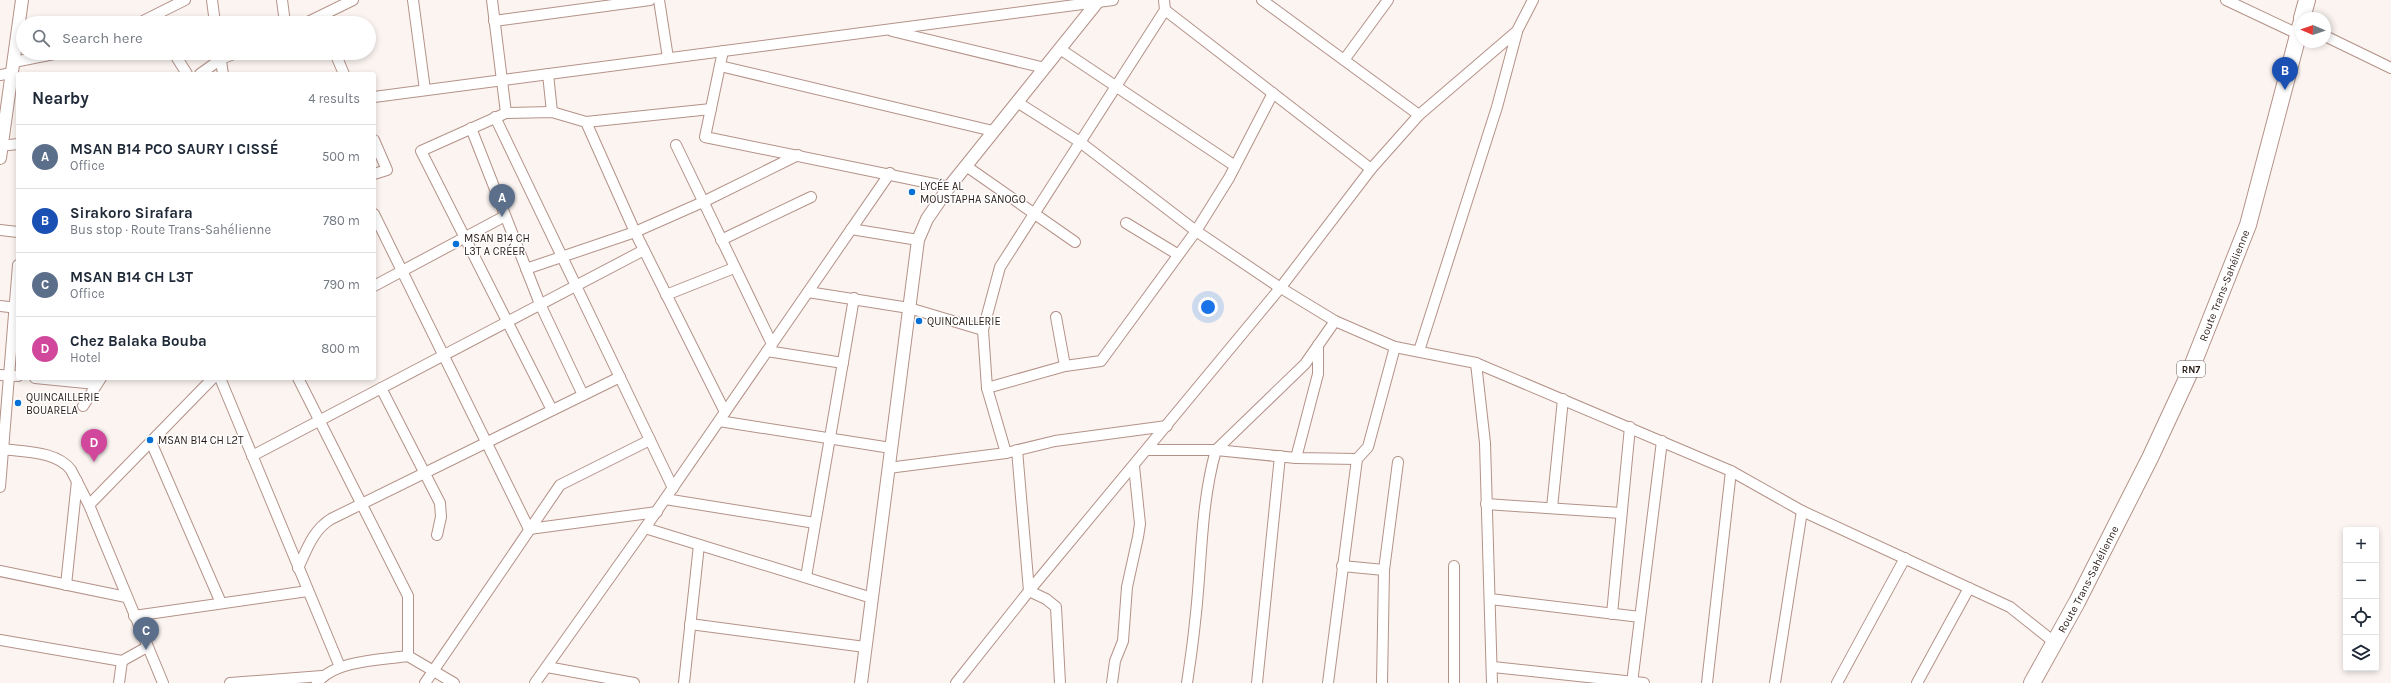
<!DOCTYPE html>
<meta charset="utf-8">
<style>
body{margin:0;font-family:Karla,sans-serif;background:#f2f2f3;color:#1f2937}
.controls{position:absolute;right:12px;bottom:12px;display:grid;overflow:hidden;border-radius:4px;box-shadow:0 2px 6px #0003}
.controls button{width:36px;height:36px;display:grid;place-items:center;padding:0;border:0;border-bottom:1px solid #e0e1e3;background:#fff;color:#1f2937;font:20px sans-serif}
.compass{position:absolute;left:2295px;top:12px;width:36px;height:36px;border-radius:50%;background:#fff;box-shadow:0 2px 6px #0003;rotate:272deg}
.you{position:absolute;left:1208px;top:307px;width:14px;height:14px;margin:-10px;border:3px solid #fff;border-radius:50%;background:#1a73e8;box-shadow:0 0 0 6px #1a73e833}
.badge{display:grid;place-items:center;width:26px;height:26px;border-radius:50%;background:#7c3aed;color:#fff;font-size:13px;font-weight:700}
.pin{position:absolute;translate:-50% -33px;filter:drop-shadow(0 1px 2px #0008)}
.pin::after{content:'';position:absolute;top:21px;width:14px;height:12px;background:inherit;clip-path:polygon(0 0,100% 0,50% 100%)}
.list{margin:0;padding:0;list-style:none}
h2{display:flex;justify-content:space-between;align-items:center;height:52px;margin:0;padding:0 16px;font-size:17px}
h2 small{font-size:13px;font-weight:400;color:#747a83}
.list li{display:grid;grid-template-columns:26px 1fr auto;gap:12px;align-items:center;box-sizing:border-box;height:64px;padding:0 16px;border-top:1px solid #e0e1e3}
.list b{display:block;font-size:15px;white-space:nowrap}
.list p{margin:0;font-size:13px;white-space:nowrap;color:#747a83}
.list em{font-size:13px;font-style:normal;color:#747a83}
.icon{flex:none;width:22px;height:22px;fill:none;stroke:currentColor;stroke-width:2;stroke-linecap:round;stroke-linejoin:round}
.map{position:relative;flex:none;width:2391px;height:683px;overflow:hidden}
.search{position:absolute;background:#fff;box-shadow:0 2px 6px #0003;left:16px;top:16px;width:360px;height:44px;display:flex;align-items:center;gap:10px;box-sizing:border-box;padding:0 14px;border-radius:22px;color:#747a83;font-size:15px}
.panel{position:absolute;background:#fff;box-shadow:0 2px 6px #0003;left:16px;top:72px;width:360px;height:308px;border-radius:4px}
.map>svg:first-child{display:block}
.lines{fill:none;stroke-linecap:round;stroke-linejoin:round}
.minor-casing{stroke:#b49288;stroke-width:12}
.tertiary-casing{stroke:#b49288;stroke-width:14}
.trunk-casing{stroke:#b49288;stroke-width:18}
.minor{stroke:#fff;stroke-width:10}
.tertiary{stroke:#fff;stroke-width:12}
.trunk{stroke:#fff;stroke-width:16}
.poi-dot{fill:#0370d8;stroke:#fff;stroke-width:1.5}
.labels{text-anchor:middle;stroke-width:3;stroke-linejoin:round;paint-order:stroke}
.shield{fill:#fff;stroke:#685f5d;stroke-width:1}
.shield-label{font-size:10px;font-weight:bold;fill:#281b17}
.poi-label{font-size:11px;fill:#281b17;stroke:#fff;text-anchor:start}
.street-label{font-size:11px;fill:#281b17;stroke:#fff}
</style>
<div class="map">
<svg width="2391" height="683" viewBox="0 0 2391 683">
<rect width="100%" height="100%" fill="#fbf4f1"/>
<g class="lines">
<g class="minor-casing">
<g id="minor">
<polyline points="212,0 215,23"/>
<polyline points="282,0 285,23"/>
<polyline points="413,0 425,90"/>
<polyline points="492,0 506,113"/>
<polyline points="659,0 668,58"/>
<polyline points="1262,0 1419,115"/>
<polyline points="2226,0 2298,34"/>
<polyline points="1165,10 1371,169"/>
<polyline points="494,21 650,0"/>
<polyline points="139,23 185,0"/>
<polyline points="306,23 353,0"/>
<polyline points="892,31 1045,68"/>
<polyline points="2325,36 2391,68"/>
<polyline points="1060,49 1235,166"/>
<polyline points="723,51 705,137 949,187"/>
<polyline points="174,53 187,74"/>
<polyline points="335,53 344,74"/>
<polyline points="220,55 223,74"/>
<polyline points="1344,60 1388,0"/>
<polyline points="14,62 59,53"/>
<polyline points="720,66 993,131"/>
<polyline points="200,74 221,59 236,53"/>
<polyline points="548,74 552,112"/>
<polyline points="0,75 12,73"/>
<polyline points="374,97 1113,0"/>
<polyline points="1017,102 1080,142 1196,231 1276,285 1335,321 1395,347 1476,363 1731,471 1802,511 2010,607 2054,642"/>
<polyline points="495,117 673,488"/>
<polyline points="586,122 635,232 725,412"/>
<polyline points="471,128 540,304 583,395"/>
<polyline points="374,140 387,170 374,174"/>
<polyline points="676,145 772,344"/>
<polyline points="0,146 18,144"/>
<polyline points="966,166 1075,242"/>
<polyline points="374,214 529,529 657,512"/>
<polyline points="1126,223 1177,254"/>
<polyline points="851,229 918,240"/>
<polyline points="0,230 18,232"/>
<polyline points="721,240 811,197"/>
<polyline points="526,269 635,232 703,202 798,155"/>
<polyline points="374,286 505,216"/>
<polyline points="808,292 909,308 983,330"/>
<polyline points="666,295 734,268"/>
<polyline points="0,306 18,308"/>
<polyline points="1056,317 1065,366"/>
<polyline points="767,351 843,363"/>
<polyline points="1419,351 1497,107 1517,32"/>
<polyline points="1476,363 1485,443 1492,683"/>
<polyline points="0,375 18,376"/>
<polyline points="35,378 96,384"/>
<polyline points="220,378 340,667"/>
<path d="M298 378 408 596V656C380 660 335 660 317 683"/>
<polyline points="381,388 440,503 441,517 437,535"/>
<polyline points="987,388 1065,366 1101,361 1196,231 1229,178 1273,93"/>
<polyline points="83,406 101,378"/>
<polyline points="552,410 421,151 506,113 552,112 586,122 711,109"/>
<polyline points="719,421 891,448"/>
<polyline points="151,442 221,603"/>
<path d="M3 449C24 452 57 451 71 470L89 505 163 683"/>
<polyline points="1017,450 1029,591 1046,599 1056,607 1060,683"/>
<polyline points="1147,450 1216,450 1296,458 1357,459"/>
<polyline points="1006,453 987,388 983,330 1000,267 1165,10 1164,0"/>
<polyline points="252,456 644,250"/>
<polyline points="1296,458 1318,374 1318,345"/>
<polyline points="888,468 1006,453 1055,441 1167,426"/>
<polyline points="0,487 18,265"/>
<polyline points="665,499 815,523"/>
<polyline points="1486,504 1621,513"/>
<polyline points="89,505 213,378"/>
<polyline points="1552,508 1563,399"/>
<polyline points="645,528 872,598"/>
<polyline points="1342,566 1384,570"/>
<polyline points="1454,566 1454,683"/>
<path d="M298 568C307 549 313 530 331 519L620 377"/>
<polyline points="0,571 126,597"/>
<polyline points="806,577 854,298"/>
<polyline points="66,585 77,481"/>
<polyline points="1490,599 1640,617"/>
<polyline points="1612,614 1630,427"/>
<polyline points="134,616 308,591"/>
<polyline points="690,624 865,647"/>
<polyline points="0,640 122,661 147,647"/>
<polyline points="408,656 454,683"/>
<polyline points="547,667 634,683"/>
<polyline points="1493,667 1644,683"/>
<polyline points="119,683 122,661"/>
<polyline points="230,683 322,676"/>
<polyline points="425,683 560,485 650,440"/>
<polyline points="535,683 645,528 890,173"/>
<polyline points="684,683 699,545"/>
<polyline points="956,683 1029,591 1281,287 1371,169 1419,115 1517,31 1533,0"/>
<polyline points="1112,683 1115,661 1123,641 1127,587 1138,537 1140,524 1134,466"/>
<path d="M1187 683C1190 663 1193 643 1195 622 1202 565 1200 506 1216 450L1305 364 1335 321"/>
<polyline points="1257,683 1280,456"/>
<polyline points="1328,683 1357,459 1368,447 1395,347"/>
<polyline points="1382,683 1384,570 1398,462"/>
<polyline points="1632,683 1662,441"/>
<polyline points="1707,683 1731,471"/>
<polyline points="1775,683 1802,511"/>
<polyline points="1837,683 1905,558"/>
<polyline points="1917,683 1969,588"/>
</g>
</g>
<g class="tertiary-casing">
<g id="tertiary">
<polyline points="0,158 22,0"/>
<polyline points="861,683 918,240 927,219 949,187 1099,0"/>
</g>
</g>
<g class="trunk-casing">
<g id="trunk">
<polyline points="2302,18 2307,0"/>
<path id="s1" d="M2032 683 2077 602 2150 458 2189 374 2248 225 2301 24"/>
</g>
</g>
<use href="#minor" class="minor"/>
<use href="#tertiary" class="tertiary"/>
<use href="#trunk" class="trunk"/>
</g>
<g class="poi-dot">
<circle cx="912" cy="192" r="4"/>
<circle cx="456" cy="244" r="4"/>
<circle cx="919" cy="321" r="4"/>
<circle cx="18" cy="403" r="4"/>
<circle cx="150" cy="440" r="4"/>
</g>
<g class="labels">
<rect class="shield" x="2177" y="361" width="28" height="16" rx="3"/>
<g class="shield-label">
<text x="2191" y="373">RN7</text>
</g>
<g class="poi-label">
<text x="920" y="190">LYCÉE AL<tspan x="920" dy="13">MOUSTAPHA SANOGO</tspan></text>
<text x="464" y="242">MSAN B14 CH<tspan x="464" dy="13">L3T A CRÉER</tspan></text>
<text x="927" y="325">QUINCAILLERIE</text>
<text x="26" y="401">QUINCAILLERIE<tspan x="26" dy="13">BOUARELA</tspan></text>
<text x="158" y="444">MSAN B14 CH L2T</text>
</g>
<g class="street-label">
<text dy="4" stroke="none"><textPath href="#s1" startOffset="442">Route Trans-Sahélienne</textPath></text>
<text dy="4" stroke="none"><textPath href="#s1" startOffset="118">Route Trans-Sahélienne</textPath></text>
</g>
</g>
</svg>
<div class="controls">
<button>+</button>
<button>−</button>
<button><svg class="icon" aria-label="locate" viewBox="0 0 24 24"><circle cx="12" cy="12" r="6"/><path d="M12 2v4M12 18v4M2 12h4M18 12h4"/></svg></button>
<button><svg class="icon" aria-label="layers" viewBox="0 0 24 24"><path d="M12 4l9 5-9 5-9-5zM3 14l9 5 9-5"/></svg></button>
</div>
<svg class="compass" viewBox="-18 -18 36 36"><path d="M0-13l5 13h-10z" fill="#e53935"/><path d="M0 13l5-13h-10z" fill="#747a83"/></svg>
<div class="you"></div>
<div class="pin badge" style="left:502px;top:217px;background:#5c6f8a">A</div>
<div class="pin badge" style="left:2285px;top:90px;background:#1a4fb4">B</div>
<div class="pin badge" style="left:146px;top:650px;background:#5c6f8a">C</div>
<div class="pin badge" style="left:94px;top:462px;background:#d1479c">D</div>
<div class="search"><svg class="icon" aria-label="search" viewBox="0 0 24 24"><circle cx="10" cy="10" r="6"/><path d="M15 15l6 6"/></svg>Search here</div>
<section class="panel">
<h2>Nearby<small>4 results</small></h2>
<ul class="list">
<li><span class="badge" style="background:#5c6f8a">A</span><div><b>MSAN B14 PCO SAURY I CISSÉ</b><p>Office</p></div><em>500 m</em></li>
<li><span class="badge" style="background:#1a4fb4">B</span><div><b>Sirakoro Sirafara</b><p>Bus stop · Route Trans-Sahélienne</p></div><em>780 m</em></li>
<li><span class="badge" style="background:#5c6f8a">C</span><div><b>MSAN B14 CH L3T</b><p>Office</p></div><em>790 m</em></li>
<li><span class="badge" style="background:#d1479c">D</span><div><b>Chez Balaka Bouba</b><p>Hotel</p></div><em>800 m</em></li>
</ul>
</section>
</div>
